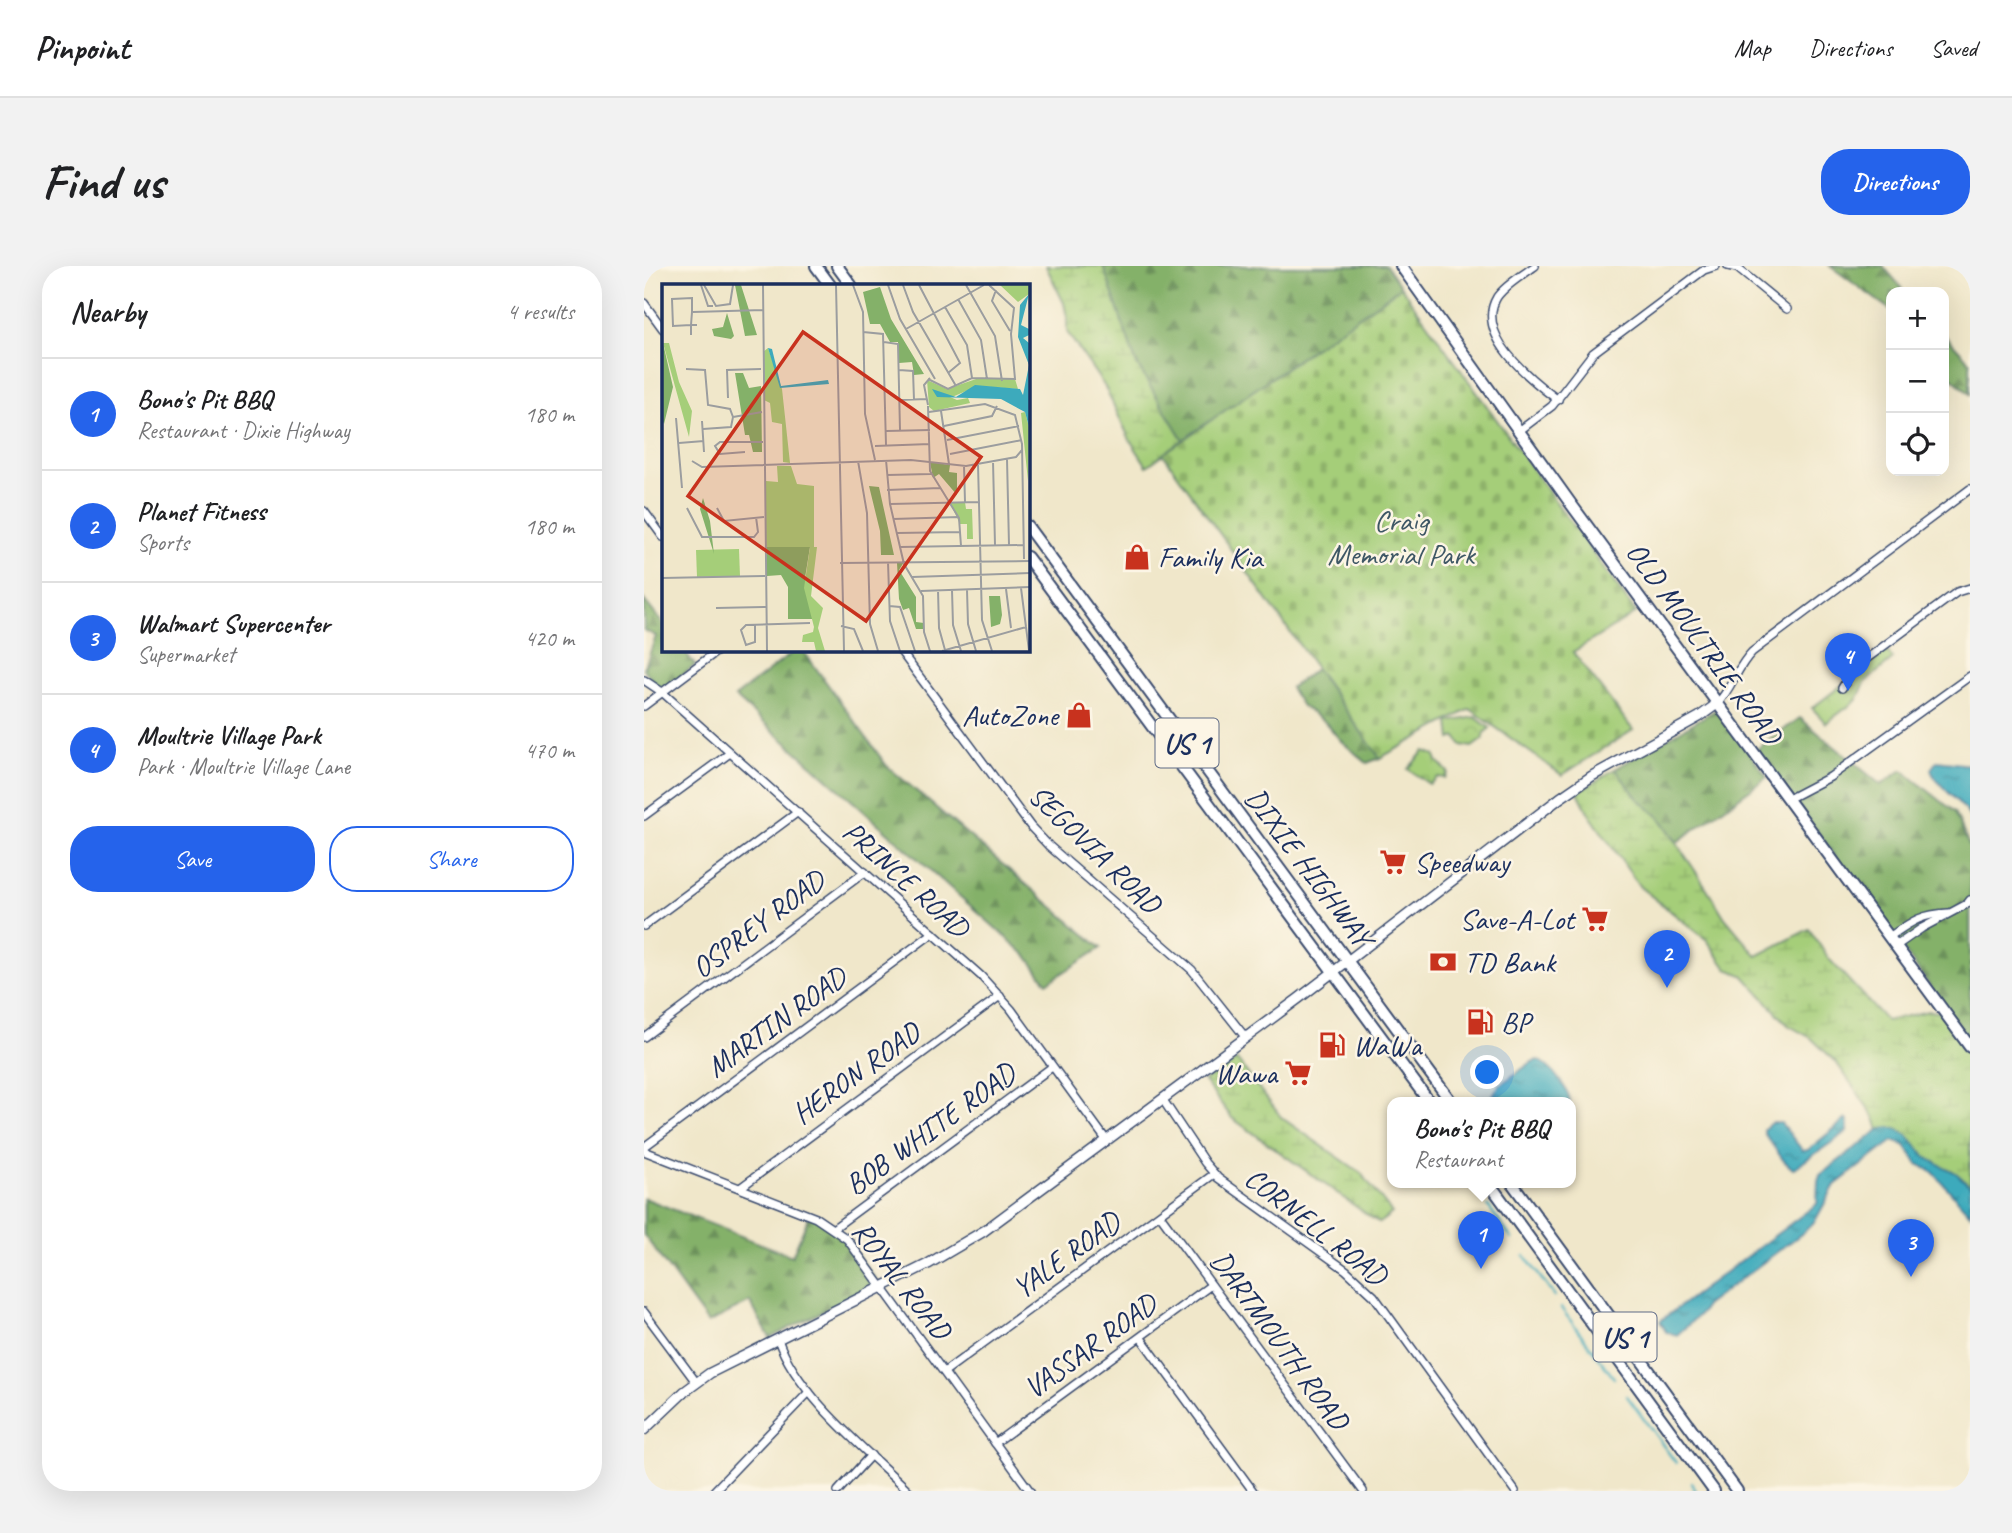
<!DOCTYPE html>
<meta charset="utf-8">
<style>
body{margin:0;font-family:Caveat,sans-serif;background:#f2f2f2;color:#202124}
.controls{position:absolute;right:21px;top:21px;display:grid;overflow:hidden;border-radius:14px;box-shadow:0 7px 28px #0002}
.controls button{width:63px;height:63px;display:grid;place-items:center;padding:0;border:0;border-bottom:2px solid #e0e0e0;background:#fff;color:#202124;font:35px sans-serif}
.you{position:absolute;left:844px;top:807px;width:24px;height:24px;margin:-18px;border:5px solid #fff;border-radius:50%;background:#1a73e8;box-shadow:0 0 0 10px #1a73e833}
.badge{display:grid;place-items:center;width:46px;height:46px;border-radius:50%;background:#2563eb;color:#fff;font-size:23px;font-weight:700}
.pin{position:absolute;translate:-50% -58px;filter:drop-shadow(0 2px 4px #0008)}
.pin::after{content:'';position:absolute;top:37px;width:24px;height:21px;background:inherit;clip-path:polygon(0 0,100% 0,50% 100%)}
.popup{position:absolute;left:743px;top:831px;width:189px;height:91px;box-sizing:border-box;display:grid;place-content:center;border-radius:14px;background:#fff;filter:drop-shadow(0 2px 5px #0005);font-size:23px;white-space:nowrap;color:#757577}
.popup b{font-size:26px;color:#202124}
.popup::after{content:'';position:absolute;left:50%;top:100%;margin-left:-14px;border:14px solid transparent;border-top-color:#fff}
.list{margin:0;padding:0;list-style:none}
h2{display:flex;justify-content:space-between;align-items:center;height:91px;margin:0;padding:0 28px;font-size:30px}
h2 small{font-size:23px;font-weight:400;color:#757577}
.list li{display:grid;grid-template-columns:46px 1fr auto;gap:21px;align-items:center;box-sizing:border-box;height:112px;padding:0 28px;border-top:2px solid #e0e0e0}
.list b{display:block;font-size:26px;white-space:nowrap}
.list p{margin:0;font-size:23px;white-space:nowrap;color:#757577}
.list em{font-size:23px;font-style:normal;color:#757577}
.actions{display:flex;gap:14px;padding:21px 28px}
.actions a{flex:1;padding:16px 0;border:2px solid #2563eb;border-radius:28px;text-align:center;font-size:24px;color:#2563eb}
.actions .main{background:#2563eb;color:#fff}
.icon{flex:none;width:38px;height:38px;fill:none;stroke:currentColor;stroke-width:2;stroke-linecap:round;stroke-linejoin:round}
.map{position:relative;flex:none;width:1326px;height:1225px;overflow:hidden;border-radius:28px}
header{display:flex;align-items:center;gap:42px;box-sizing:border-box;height:98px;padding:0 35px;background:#fff;border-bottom:2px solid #e0e0e0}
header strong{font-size:33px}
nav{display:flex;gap:38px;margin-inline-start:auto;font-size:24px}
.intro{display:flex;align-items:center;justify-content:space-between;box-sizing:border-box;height:168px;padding:0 42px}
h1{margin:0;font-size:49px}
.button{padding:18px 32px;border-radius:28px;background:#2563eb;color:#fff;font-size:24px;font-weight:700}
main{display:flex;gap:42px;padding:0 42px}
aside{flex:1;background:#fff;border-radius:28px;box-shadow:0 7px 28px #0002}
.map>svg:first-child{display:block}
.forest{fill:url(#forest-firs);stroke:#507064;stroke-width:2}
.wetland{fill:url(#wetland-marsh);stroke:#607e6c;stroke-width:2}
.cemetery{fill:url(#cemetery-stones);stroke:#607e6c;stroke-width:2}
.park{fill:url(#park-crowns);stroke:#607e6c;stroke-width:2}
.water{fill:url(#water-ripples);stroke:#2c6c8d;stroke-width:2}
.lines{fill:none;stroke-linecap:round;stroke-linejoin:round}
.stream{stroke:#3daabc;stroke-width:2.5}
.minor-casing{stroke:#3b4b6e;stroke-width:10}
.tertiary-casing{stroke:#3b4b6e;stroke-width:12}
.secondary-casing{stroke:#3b4b6e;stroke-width:14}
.primary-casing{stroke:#3b4b6e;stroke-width:14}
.minor{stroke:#fff;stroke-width:7}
.tertiary{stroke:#fff;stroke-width:9}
.secondary{stroke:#fff;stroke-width:10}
.primary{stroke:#fff;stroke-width:10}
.labels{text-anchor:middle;stroke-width:5;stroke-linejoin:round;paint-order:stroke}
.shield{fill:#fcf5e5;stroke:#5e6a86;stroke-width:2}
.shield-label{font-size:28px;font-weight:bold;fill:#1b2f5e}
.park-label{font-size:30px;fill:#3e5765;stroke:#fcf5e5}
.poi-label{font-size:30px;fill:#1b2f5e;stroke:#fcf5e5;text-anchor:start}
.street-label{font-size:30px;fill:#1b2f5e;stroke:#fcf5e5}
.inset-road{fill:none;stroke:#9b9d9f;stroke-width:2}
.view{fill:#c8321e;fill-opacity:0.15;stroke:#c8321e;stroke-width:3.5}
.inset-edge{fill:none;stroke:#1b2f5e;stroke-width:3.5}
</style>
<header>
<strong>Pinpoint</strong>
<nav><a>Map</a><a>Directions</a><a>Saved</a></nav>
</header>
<div class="intro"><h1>Find us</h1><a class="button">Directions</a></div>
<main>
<aside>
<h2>Nearby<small>4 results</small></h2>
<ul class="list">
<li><span class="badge">1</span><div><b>Bono's Pit BBQ</b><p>Restaurant · Dixie Highway</p></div><em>180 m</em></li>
<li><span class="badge">2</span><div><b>Planet Fitness</b><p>Sports</p></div><em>180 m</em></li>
<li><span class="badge">3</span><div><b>Walmart Supercenter</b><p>Supermarket</p></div><em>420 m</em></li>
<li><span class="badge">4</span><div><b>Moultrie Village Park</b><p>Park · Moultrie Village Lane</p></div><em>470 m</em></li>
</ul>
<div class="actions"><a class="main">Save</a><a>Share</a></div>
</aside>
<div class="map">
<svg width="1326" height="1225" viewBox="0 0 1326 1225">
<defs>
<pattern id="forest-firs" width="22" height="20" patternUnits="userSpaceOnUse" patternTransform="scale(1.75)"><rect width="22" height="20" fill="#84b169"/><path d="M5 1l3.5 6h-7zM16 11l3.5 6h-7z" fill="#6b905a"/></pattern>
<pattern id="wetland-marsh" width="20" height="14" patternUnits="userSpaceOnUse" patternTransform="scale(1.75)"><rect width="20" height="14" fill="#a5ce79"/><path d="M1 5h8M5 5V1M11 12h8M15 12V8" fill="none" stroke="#8db16b"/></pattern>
<pattern id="cemetery-stones" width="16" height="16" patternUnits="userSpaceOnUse" patternTransform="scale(1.75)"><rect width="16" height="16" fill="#a5ce79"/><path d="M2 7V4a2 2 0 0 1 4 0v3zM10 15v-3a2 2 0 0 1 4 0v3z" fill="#8db16b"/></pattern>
<pattern id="park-crowns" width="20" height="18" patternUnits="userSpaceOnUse" patternTransform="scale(1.75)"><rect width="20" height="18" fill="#a5ce79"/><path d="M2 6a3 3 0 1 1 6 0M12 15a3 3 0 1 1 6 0" fill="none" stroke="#8db16b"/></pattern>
<pattern id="water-ripples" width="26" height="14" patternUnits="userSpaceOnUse" patternTransform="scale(1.75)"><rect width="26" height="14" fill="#3daabc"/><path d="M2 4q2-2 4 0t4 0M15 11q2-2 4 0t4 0" fill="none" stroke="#328b9c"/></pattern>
</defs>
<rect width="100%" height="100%" fill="#fcf5e5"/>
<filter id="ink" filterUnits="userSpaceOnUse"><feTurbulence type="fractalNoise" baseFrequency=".0143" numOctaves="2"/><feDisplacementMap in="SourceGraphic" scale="14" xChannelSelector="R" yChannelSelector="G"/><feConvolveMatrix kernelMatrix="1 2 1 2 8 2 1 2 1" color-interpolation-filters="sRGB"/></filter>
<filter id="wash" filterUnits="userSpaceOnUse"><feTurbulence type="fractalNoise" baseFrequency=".00686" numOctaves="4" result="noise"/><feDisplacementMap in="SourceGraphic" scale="28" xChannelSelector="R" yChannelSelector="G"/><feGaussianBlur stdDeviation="1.57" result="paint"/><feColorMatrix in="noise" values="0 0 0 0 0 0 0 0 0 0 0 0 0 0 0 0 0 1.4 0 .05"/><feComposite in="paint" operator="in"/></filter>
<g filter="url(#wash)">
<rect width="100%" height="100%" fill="#f0e7ca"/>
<g class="forest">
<polygon points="459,0 742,0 757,21 539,174 492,97"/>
<polygon points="1186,0 1239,0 1258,22 1258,26 1247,26 1247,41 1245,43"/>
<polygon points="1300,68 1326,96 1326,128 1300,105"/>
<polygon points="0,334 19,358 19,383 39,383 51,399 18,426 0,403 12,370 0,364"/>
<polygon points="153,383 158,383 243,500 457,682 403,717 383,690 91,431"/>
<polygon points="672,403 736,492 723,497 697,475 681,456 658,440 646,422"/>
<polygon points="1073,443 1123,511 1033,576 1016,552 995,534 971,503"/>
<polygon points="1156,452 1237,519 1258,504 1311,546 1326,582 1326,775 1113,483"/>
<polygon points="0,932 148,990 166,948 192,962 235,1017 126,1072 106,1036 64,1057 0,969"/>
</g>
<g class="wetland">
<polygon points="402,0 459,0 492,97 539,174 503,200 486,174 461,121 423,66 423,51 420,37"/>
<path d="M971 503 995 534 1016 552 1062 621 1081 652 1113 690 1165 663 1185 693 1242 755 1284 745 1296 746 1326 787V920C1321 915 1315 909 1309 905 1302 901 1295 900 1288 896 1267 884 1266 855 1235 864L1231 852 1192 796 1167 772 1144 759 1099 709 1083 703 1063 674 996 621 945 548 934 526Z"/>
<polygon points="593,794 638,852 717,907 748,947 735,957 588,852 560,815"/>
</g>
<polygon class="cemetery" points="757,21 992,347 929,386 989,464 918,509 826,443 736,492 519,188"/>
<g class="park">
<polygon points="1243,385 1249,393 1221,416 1213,434 1182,457 1168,442"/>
<polygon points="831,451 846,462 840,467 839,473 828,481 818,479 812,471 807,473 805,456"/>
<polygon points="780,485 791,489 793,495 804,506 801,512 794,511 785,518 764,503"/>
</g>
<g class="water">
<path d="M1293 495 1326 499V551C1317 535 1289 516 1287 503Z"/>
<path d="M894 794C908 802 928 825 926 841V837H852L849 829 856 819 888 796Z"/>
<polygon points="1202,853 1204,855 1203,866 1149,903 1140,895 1120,867 1120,863 1127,857 1137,857 1159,885 1164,884"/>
<polygon points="1245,861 1253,863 1263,869 1283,892 1312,907 1326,920 1326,948 1289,906 1274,898 1261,879 1249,875 1191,919 1171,955 1161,965 1061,1040 1057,1047 1033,1069 1022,1066 1016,1055 1173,938 1174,915 1176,909 1235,864"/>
</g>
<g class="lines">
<g class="stream">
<polyline points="844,940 868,973"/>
<polyline points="881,990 910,1030"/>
<polyline points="917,1042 970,1112"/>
<polyline points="983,1130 1032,1197"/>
<polyline points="1047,1217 1052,1225"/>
</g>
</g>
</g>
<g filter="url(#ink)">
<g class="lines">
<g class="minor-casing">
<g id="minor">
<path d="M891 0C880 8 861 19 853 31 830 69 887 114 914 134"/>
<polyline points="1084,0 1093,2 1143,43"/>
<polyline points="0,37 19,63"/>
<polyline points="875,165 908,140 949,87 1060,4 1072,0"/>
<polyline points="0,245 19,271"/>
<polyline points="255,383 387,561 405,580 548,704 602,772"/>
<polyline points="0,414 18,426 337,710 367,743 463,875"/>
<polyline points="1198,422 1210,402 1313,326 1326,322"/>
<path d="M1073 438C1088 422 1093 401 1108 386L1326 223"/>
<polyline points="0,440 76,383"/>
<polyline points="1144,533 1186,511 1326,410"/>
<polyline points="0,550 86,487"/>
<polyline points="0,660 154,546"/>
<path d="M1245 671C1267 656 1277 648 1304 647"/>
<polyline points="1252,680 1278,662 1323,638 1326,634"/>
<polyline points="0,771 221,606"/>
<polyline points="519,834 561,897 574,912 702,1004 730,1030 871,1225"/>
<polyline points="0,881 289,667"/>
<polyline points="0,885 172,952 203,973 386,1225"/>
<polyline points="96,922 356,730"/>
<polyline points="516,949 719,1225"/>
<polyline points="190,962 408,801"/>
<polyline points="0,1046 52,1116"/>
<polyline points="497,1072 609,1225"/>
<path d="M134 1073C152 1128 223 1185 265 1225"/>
<polyline points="300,1106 570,908"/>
<polyline points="351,1177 567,1019"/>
<polyline points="70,1225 165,1126"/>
<polyline points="194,1225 227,1189"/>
</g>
</g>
<g class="tertiary-casing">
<polyline id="tertiary" points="0,1164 40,1126 66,1107 284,998 340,965 654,733 916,532 948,510 1055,451 1073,438"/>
</g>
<g class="secondary-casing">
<polyline id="secondary" points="757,0 927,238 1326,781"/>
</g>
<g class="primary-casing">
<g id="primary">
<polyline points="172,0 186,19"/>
<polyline points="193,0 207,19"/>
<polyline points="383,260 808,837"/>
<polyline points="383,291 786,837"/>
<polyline points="845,917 1070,1225"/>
<polyline points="868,917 1093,1225"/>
</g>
</g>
<use href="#minor" class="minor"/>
<use href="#tertiary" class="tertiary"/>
<use href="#secondary" class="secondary"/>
<use href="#primary" class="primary"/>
</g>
</g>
<defs>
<g id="shop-bare" transform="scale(2.1)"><path d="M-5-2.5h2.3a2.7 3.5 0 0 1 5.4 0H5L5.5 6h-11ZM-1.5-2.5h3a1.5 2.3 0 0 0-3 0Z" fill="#c8321e" stroke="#fcf5e5" stroke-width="2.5" paint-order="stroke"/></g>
<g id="supermarket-bare" transform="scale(2.1)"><path d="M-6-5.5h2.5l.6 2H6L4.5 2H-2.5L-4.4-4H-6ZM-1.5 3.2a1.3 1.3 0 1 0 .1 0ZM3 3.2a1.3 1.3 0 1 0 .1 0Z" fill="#c8321e" stroke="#fcf5e5" stroke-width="2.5" paint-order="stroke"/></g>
<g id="bank-bare" transform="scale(2.1)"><path d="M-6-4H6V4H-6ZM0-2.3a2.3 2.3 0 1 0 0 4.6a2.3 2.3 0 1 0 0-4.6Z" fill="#c8321e" stroke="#fcf5e5" stroke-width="2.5" paint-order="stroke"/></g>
<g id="fuel-bare" transform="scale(2.1)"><path d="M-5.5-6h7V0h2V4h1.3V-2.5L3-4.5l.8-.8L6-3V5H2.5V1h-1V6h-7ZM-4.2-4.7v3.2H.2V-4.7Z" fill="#c8321e" stroke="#fcf5e5" stroke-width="2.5" paint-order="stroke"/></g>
</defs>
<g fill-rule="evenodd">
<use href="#shop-bare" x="493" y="291"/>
<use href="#shop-bare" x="435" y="449"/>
<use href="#supermarket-bare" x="749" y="596"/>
<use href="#supermarket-bare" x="951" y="653"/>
<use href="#bank-bare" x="799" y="696"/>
<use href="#fuel-bare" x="836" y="756"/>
<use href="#fuel-bare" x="688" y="779"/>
<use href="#supermarket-bare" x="654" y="807"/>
</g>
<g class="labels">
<g class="shield">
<rect x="511.5" y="452.5" width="63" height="49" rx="5"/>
<rect x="949.5" y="1046.5" width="63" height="49" rx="5"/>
</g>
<g class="shield-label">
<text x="543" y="487">US 1</text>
<text x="981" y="1081">US 1</text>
</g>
<g class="park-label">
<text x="757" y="264">Craig<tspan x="757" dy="34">Memorial Park</tspan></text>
</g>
<g class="poi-label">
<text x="514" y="301">Family Kia</text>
<text x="414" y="459" text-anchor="end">AutoZone</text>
<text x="770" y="606">Speedway</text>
<text x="930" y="663" text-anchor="end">Save-A-Lot</text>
<text x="820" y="706">TD Bank</text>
<text x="857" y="766">BP</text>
<text x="709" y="789">WaWa</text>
<text x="633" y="817" text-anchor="end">Wawa</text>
</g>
<g class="street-label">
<text transform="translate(1060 377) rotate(54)" y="10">OLD MOULTRIE ROAD</text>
<text transform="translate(451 583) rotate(44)" y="10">SEGOVIA ROAD</text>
<text transform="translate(665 601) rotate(53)" y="10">DIXIE HIGHWAY</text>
<text transform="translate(262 613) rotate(42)" y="10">PRINCE ROAD</text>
<text transform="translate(114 658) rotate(-37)" y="10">OSPREY ROAD</text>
<text transform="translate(132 756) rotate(-36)" y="10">MARTIN ROAD</text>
<text transform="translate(212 807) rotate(-36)" y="10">HERON ROAD</text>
<text transform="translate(286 863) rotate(-36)" y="10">BOB WHITE ROAD</text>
<text transform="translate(672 960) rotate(38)" y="10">CORNELL ROAD</text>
<text transform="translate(422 989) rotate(-36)" y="10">YALE ROAD</text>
<text transform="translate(258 1014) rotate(52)" y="10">ROYAL ROAD</text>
<text transform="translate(636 1074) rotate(54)" y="10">DARTMOUTH ROAD</text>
<text transform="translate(446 1080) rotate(-36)" y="10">VASSAR ROAD</text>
</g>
</g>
<g transform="translate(18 18)">
<rect width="368" height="368" fill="#f0e7ca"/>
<path d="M77 265 78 292 35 293 34 266Z" fill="#a5ce79"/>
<path d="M73 1H79L95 51 83 52ZM218 3 229 35 262 90 252 91 250 78 237 79 236 58H228L218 40H208L201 8ZM65 29 72 52 69 55 52 52 50 45 61 43ZM1 59 11 103 2 140 0 135ZM73 89H81L87 104 99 102 100 168H91L87 151H83ZM268 178 288 181 287 188 295 189V211L277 190 271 194ZM207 202 217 203 232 271H219L218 247ZM41 214 48 237 52 270 38 225ZM104 263H148L143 294 151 335H126V303L119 291 105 292ZM242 278 237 286 254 313V338L262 339V345H254L247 324 241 326 237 315 235 279ZM327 312H338L340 331 338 340 329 343Z" fill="#84b169"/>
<path d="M338 1H367V10L356 18ZM1 59H7L17 98 30 127 27 153ZM106 64 120 105 128 179 121 178 120 140 110 138 108 119 102 116 101 68ZM363 128 367 143 366 197 359 129ZM148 263H155L149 312 161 324 156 344 163 367H154L152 358H140L141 351 151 348 152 343 142 304Z" fill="#a5ce79"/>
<path d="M115 182H129L135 200 152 202V263H104V197L116 198Z" fill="#a5ce79"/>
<path d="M317 94 353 95 356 105 316 102 290 113 274 107 295 116 306 114 308 119 272 127 267 123 265 96 285 105ZM303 218 304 225H310L311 255H305V240H298L288 219Z" fill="#a5ce79"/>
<path d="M367 10 359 41 367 45V51L361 54 367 59V143L363 128 339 115 275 113 270 105 294 113 313 101 358 105 361 111 367 81 356 53 358 21ZM106 64 110 65 119 102 166 96 167 100 118 104Z" fill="#3daabc"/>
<path class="inset-road" d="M39 1 46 22H51M42 1 54 22 68 20 71 1M101 1 105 367M174 1 182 367M191 1 201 28 203 130 213 176M226 1 238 35 273 95M241 1 251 28 294 102M257 1 298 79 286 89M304 1 333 52 340 97M334 6 330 17 348 47M296 15 319 56 325 95M283 23 305 61 310 94M31 28 101 26M244 45 322 1M201 48 221 50 224 161M29 51V41L30 28V14L10 15 11 42 29 41H35M222 58 236 60 238 146M24 85 43 86 46 121 68 125 71 133M237 86 251 87 252 116M266 95 286 105 310 94 353 95 349 50 352 24 327 1M66 114 65 86 99 85M237 116 265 115M266 121 262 101 268 94M266 122 268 187 297 234 299 262M279 127 287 180M267 128 323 120 353 131 360 160 362 275M71 133 100 128M14 134 20 204M40 137 42 168M282 142 330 132 335 122M41 145 69 143 71 133M224 147 268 146M285 156 357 142M17 159 42 157M213 162 268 160M83 168 58 170 53 162 58 158H101M288 170 360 156M345 175 347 261M224 176 228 220 242 280 261 312 262 348 268 367M30 177 40 183 249 176 304 182 354 173 360 166M196 177 205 229 208 340 216 367M331 177 333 261M316 180 320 336 330 367M302 182 303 218M225 191 269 190M225 206 278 204M228 220 317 218M25 224 40 253H92L96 248 94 233M55 224 62 237 102 233M231 235 297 233M235 249 298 248M238 263 362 261M226 278 228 337 238 367M178 279 368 277M250 293 368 289M0 294 103 292M359 304 364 343M344 305 349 344M276 306 277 344 283 366M290 306 291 341 299 367M305 306 306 340 314 367M259 307 368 303M227 322 238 323 253 367M54 324 104 323M93 341V358L84 361 79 346 84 341 148 339M179 342 192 345 201 367M280 367 364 343 367 367"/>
<path class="view" d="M141 48 319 173 204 337 26 212Z"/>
<rect width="368" height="368" class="inset-edge"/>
</g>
</svg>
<div class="controls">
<button>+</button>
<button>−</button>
<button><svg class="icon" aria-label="locate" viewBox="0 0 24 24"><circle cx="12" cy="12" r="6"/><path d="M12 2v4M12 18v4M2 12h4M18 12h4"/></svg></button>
</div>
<div class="you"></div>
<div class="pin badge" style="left:837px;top:1003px">1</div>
<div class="popup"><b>Bono's Pit BBQ</b>Restaurant</div>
<div class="pin badge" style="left:1023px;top:722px">2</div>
<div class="pin badge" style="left:1267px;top:1011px">3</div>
<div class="pin badge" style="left:1204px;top:425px">4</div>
</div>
</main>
